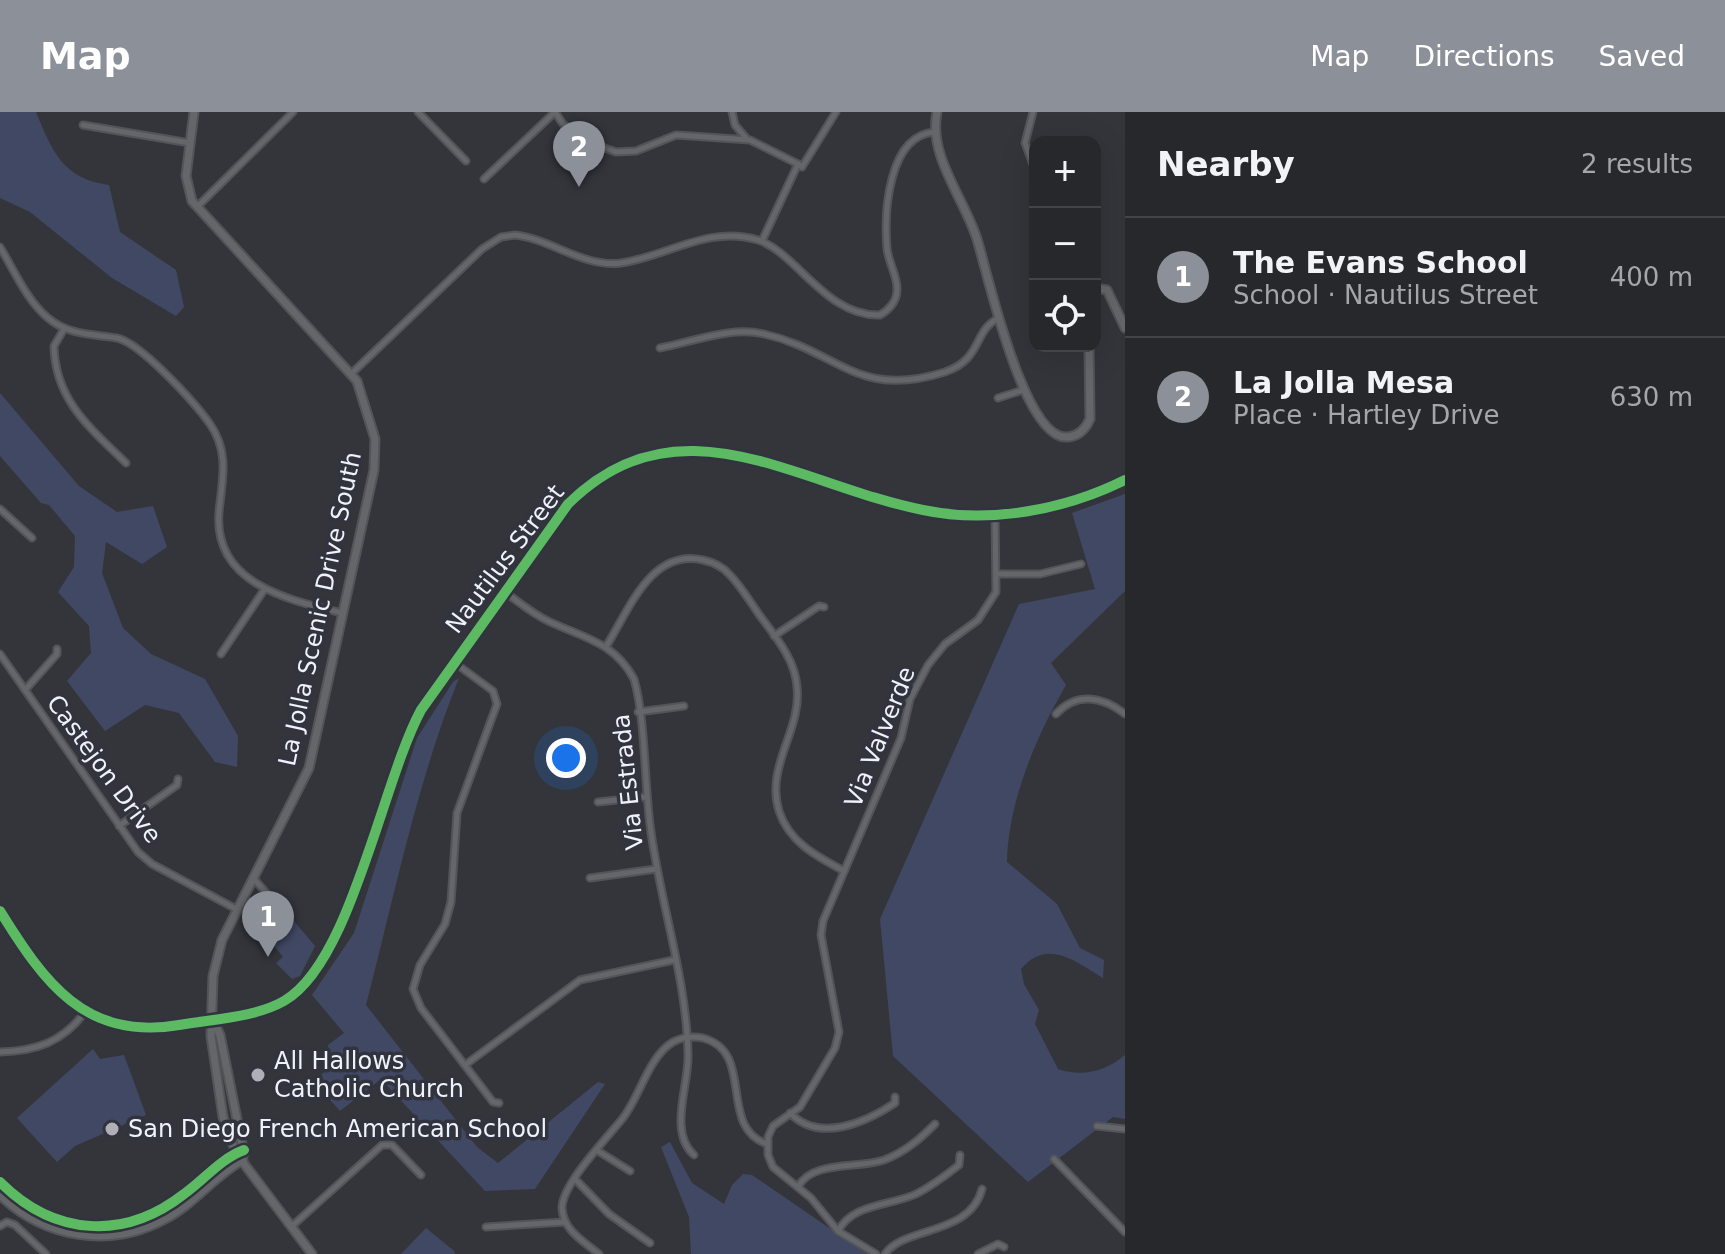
<!DOCTYPE html>
<meta charset="utf-8">
<style>
body{margin:0;font-family:"DejaVu Sans",sans-serif;background:#333438;color:#f1f3f6}
.controls{position:absolute;right:24px;top:24px;display:grid;overflow:hidden;border-radius:16px;box-shadow:0 8px 32px #0002}
.controls button{width:72px;height:72px;display:grid;place-items:center;padding:0;border:0;border-bottom:2px solid #434448;background:#27282c;color:#f1f3f6;font:40px sans-serif}
.you{position:absolute;left:566px;top:646px;width:28px;height:28px;margin:-20px;border:6px solid #fff;border-radius:50%;background:#1a73e8;box-shadow:0 0 0 12px #1a73e833}
.badge{display:grid;place-items:center;width:52px;height:52px;border-radius:50%;background:#8c9099;color:#fff;font-size:26px;font-weight:700}
.pin{position:absolute;translate:-50% -66px;filter:drop-shadow(0 2px 4px #0008)}
.pin::after{content:'';position:absolute;top:42px;width:28px;height:24px;background:inherit;clip-path:polygon(0 0,100% 0,50% 100%)}
.list{margin:0;padding:0;list-style:none}
h2{display:flex;justify-content:space-between;align-items:center;height:104px;margin:0;padding:0 32px;font-size:34px}
h2 small{font-size:26px;font-weight:400;color:#a4a6a9}
.list li{display:grid;grid-template-columns:52px 1fr auto;gap:24px;align-items:center;box-sizing:border-box;height:120px;padding:0 32px;border-top:2px solid #434448}
.list b{display:block;font-size:30px;white-space:nowrap}
.list p{margin:0;font-size:26px;white-space:nowrap;color:#a4a6a9}
.list em{font-size:26px;font-style:normal;color:#a4a6a9}
.icon{flex:none;width:44px;height:44px;fill:none;stroke:currentColor;stroke-width:2;stroke-linecap:round;stroke-linejoin:round}
.map{position:relative;flex:none;width:1125px;height:1142px;overflow:hidden}
header{display:flex;align-items:center;gap:48px;box-sizing:border-box;height:112px;padding:0 40px;background:#8c9099;color:#fff}
header strong{font-size:38px}
nav{display:flex;gap:44px;margin-inline-start:auto;font-size:28px}
main{display:flex}
aside{flex:1;background:#27282c}
.map>svg:first-child{display:block}
.green{fill:#414864}
.lines{fill:none;stroke-linecap:round;stroke-linejoin:round}
.street-casing{stroke:#53545a;stroke-width:9}
.secondary-casing{stroke:#53545a;stroke-width:11}
.street{stroke:#65666a;stroke-width:5}
.secondary{stroke:#65666a;stroke-width:7}
.cycleway-casing{stroke:#31343e;stroke-width:15}
.cycleway{stroke:#5cba63;stroke-width:10}
.poi-dot{fill:#aeb0b6;stroke:#31343e;stroke-width:3}
.labels{text-anchor:middle;stroke-width:7;stroke-linejoin:round;paint-order:stroke}
.street-label{font-size:24px;fill:#f0f2f9;stroke:#31343e}
.poi-label{font-size:24px;fill:#f0f2f9;stroke:#31343e;text-anchor:start}
</style>
<header>
<strong>Map</strong>
<nav><a>Map</a><a>Directions</a><a>Saved</a></nav>
</header>
<main>
<div class="map">
<svg width="1125" height="1142" viewBox="0 0 1125 1142">
<rect width="100%" height="100%" fill="#34353b"/>
<g class="green">
<path d="M0 0H36C52 39 63 67 109 73L120 120 176 158 184 195 176 204 112 166 30 100 0 86Z"/>
<polygon points="0,281 79,374 117,400 153,394 167,435 142,452 106,430 102,461 123,516 151,542 205,567 238,624 237,655 215,650 179,601 145,593 105,619 67,569 91,541 89,514 58,480 74,455 75,424 49,393 41,391 0,344"/>
<path d="M1125 382V479L1051 551 1066 573C1036 625 1008 690 1007 750L1057 792 1080 836 1104 848 1103 866C1075 849 1047 826 1021 857L1024 872 1039 898 1035 912 1058 957C1082 965 1105 960 1125 943V1007L1113 1005 1028 1070 893 944 880 807 1019 492 1095 477 1072 401Z"/>
<path d="M459 566C417 670 394 785 366 893L477 1035 498 1051 598 970 605 972 535 1077 485 1079 381 967 340 999 314 970 329 955 328 933 344 921 312 883 354 821 417 626 453 570Z"/>
<polygon points="292,807 315,834 300,864 292,867 276,851 283,845 271,830 283,809"/>
<polygon points="93,937 100,947 124,943 146,1003 75,1034 57,1050 17,1006"/>
<polygon points="670,1030 692,1071 724,1092 732,1073 743,1062 752,1063 867,1142 691,1142 689,1105 661,1035"/>
<polygon points="426,1116 454,1139 455,1142 401,1142"/>
</g>
<g class="lines">
<g class="street-casing">
<g id="street">
<polyline points="418,0 466,49"/>
<polyline points="555,0 563,12 599,34 616,40 636,39 676,23 750,28 798,52"/>
<polyline points="732,0 735,13 746,26"/>
<polyline points="1033,0 1025,31 1035,58"/>
<polyline points="83,13 190,31"/>
<polyline points="484,67 555,0"/>
<polyline points="197,95 293,0"/>
<polyline points="762,129 798,52 802,55 836,0"/>
<path d="M0 135C14 158 27 189 48 206 68 223 92 222 117 226 141 231 195 291 210 312 230 341 222 368 219 400 213 472 289 488 342 501"/>
<path d="M64 217 54 234C55 288 90 316 126 351"/>
<path d="M660 236C692 230 731 214 764 222 837 238 856 288 945 260 983 247 973 218 999 206"/>
<path d="M351 262 482 137 501 125 515 123C551 127 584 156 621 151 668 144 708 113 758 128 796 140 826 205 880 203 889 198 897 189 897 178 898 165 888 150 887 136 884 100 888 23 935 20"/>
<polyline points="998,286 1023,278"/>
<polyline points="0,397 32,426"/>
<polyline points="998,462 1040,462 1081,452"/>
<path d="M506 481C519 490 533 502 548 509 584 526 614 530 634 567 646 608 644 674 651 720 661 793 687 869 688 943 689 973 668 1020 694 1043"/>
<polyline points="774,524 819,494 824,495"/>
<path d="M607 533C629 498 651 436 703 448 712 450 722 454 729 462 740 473 749 488 758 501 774 523 795 546 797 575 802 618 765 654 779 699 789 730 816 744 844 759"/>
<polyline points="0,542 138,740 152,752 238,798"/>
<polyline points="221,542 264,478"/>
<polyline points="455,551 493,579 497,592 457,701 451,790 445,812 420,853 413,877 421,896 493,990 499,991"/>
<polyline points="25,578 57,542 57,537"/>
<polyline points="638,600 684,594"/>
<path d="M1056 602C1077 579 1103 585 1125 602"/>
<polyline points="598,690 646,685"/>
<polyline points="119,714 177,673 178,667"/>
<polyline points="590,766 656,757"/>
<polyline points="254,767 285,802"/>
<path d="M0 940C36 939 63 930 85 900"/>
<polyline points="465,953 580,868 674,848"/>
<path d="M790 1001C819 1031 865 1011 895 991V985"/>
<polyline points="1097,1014 1125,1017"/>
<polyline points="598,1039 630,1059"/>
<polyline points="1054,1047 1125,1120"/>
<polyline points="575,1067 609,1102 650,1131"/>
<path d="M798 1075C812 1048 858 1057 884 1048 905 1040 920 1027 935 1012"/>
<polyline points="0,1114 7,1110 15,1113 46,1142"/>
<polyline points="291,1115 382,1033 392,1033 421,1063"/>
<polyline points="486,1115 565,1110"/>
<path d="M838 1119C853 1091 890 1094 916 1082 932 1074 945 1064 959 1053L960 1043"/>
<path d="M599 1142C583 1129 563 1118 562 1096 562 1072 607 1026 623 1006 640 984 649 944 673 930 682 925 693 924 703 926 756 940 717 1015 767 1032"/>
<polyline points="876,1142 838,1119 811,1086 773,1055 768,1043 768,1025 773,1014 800,995 835,936 839,920 821,823 823,809 901,626 910,587 928,553 945,532 978,508 996,480 995,403"/>
<path d="M885 1142C904 1114 970 1124 982 1077"/>
<polyline points="978,1142 998,1132 1004,1135"/>
</g>
</g>
<g class="secondary-casing">
<g id="secondary">
<polyline points="194,0 186,64 192,89 357,269 375,327 374,358 309,656 222,828 213,864 211,924 223,1005 236,1041 312,1142"/>
<path d="M937 0C928 44 964 86 977 127 988 163 1024 330 1068 325 1079 324 1086 316 1090 307L1089 234"/>
<polyline points="1095,176 1107,178 1125,216"/>
<path d="M0 799C44 870 85 929 179 913 212 907 254 906 284 889 351 851 382 670 421 598L568 392C679 282 797 373 923 398 989 412 1065 398 1125 368"/>
<polyline points="214,910 220,923 244,1042"/>
<path d="M0 1070C54 1124 124 1129 184 1082 205 1067 220 1047 244 1038"/>
<path d="M0 1083C44 1126 110 1137 165 1107 194 1092 214 1064 243 1048"/>
</g>
</g>
<use href="#street" class="street"/>
<use href="#secondary" class="secondary"/>
<g class="cycleway-casing">
<g id="cycleway">
<path d="M0 799C44 870 85 929 179 913 212 907 254 906 284 889 351 851 382 670 421 598L568 392C679 282 797 373 923 398 989 412 1065 398 1125 368"/>
<path d="M0 1070C54 1124 124 1129 184 1082 205 1067 220 1047 244 1038"/>
</g>
</g>
<use href="#cycleway" class="cycleway"/>
</g>
<g class="poi-dot">
<circle cx="258" cy="963" r="8"/>
<circle cx="112" cy="1017" r="8"/>
</g>
<g class="labels">
<g class="street-label">
<text transform="translate(505 447) rotate(-53)" y="8">Nautilus Street</text>
<text transform="translate(320 497) rotate(-78)" y="8">La Jolla Scenic Drive South</text>
<text transform="translate(880 625) rotate(-68)" y="8">Via Valverde</text>
<text transform="translate(104 657) rotate(54)" y="8">Castejon Drive</text>
<text transform="translate(628 670) rotate(-96)" y="8">Via Estrada</text>
</g>
<g class="poi-label">
<text x="274" y="957">All Hallows<tspan x="274" dy="28">Catholic Church</tspan></text>
<text x="128" y="1025">San Diego French American School</text>
</g>
</g>
</svg>
<div class="controls">
<button>+</button>
<button>−</button>
<button><svg class="icon" aria-label="locate" viewBox="0 0 24 24"><circle cx="12" cy="12" r="6"/><path d="M12 2v4M12 18v4M2 12h4M18 12h4"/></svg></button>
</div>
<div class="you"></div>
<div class="pin badge" style="left:268px;top:845px">1</div>
<div class="pin badge" style="left:579px;top:75px">2</div>
</div>
<aside>
<h2>Nearby<small>2 results</small></h2>
<ul class="list">
<li><span class="badge">1</span><div><b>The Evans School</b><p>School · Nautilus Street</p></div><em>400 m</em></li>
<li><span class="badge">2</span><div><b>La Jolla Mesa</b><p>Place · Hartley Drive</p></div><em>630 m</em></li>
</ul>
</aside>
</main>
